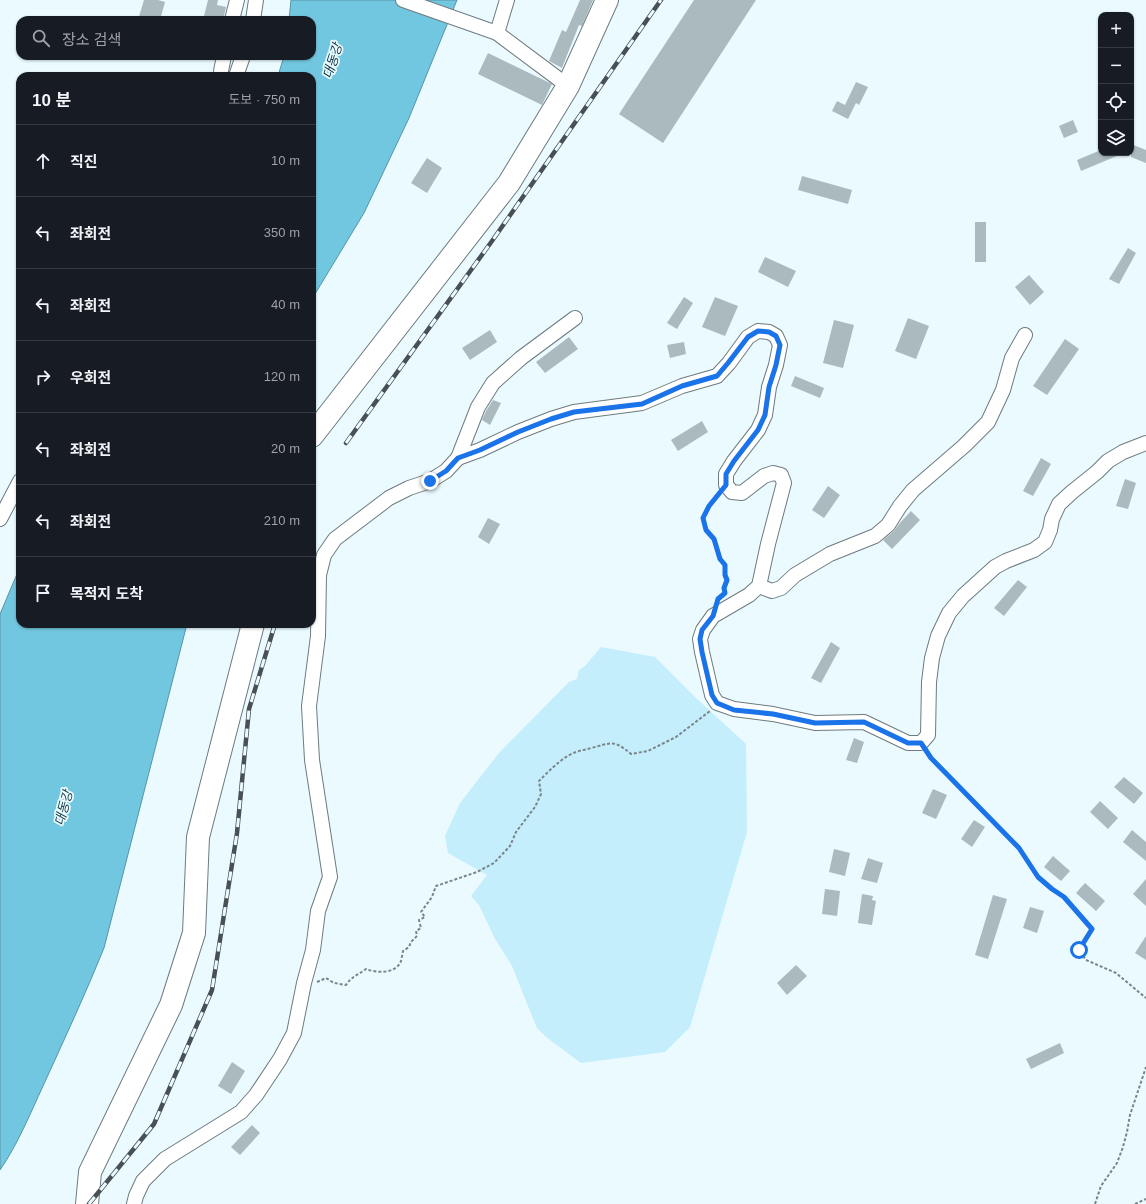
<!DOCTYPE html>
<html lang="ko">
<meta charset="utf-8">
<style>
body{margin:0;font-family:Helvetica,"Noto Sans KR",sans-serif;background:#20242c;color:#f1f3f6}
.controls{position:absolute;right:12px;top:12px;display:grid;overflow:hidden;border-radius:8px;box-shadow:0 1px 3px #0004}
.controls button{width:36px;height:36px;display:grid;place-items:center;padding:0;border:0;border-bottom:1px solid #363941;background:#171b24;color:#f1f3f6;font:20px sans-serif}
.stop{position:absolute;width:12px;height:12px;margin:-9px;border:3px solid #1a73e8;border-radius:50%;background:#fff}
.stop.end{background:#1a73e8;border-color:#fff;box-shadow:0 1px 4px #0008}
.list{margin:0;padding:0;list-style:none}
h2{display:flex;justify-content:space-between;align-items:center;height:52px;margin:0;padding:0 16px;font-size:17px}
h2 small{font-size:13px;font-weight:400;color:#9ea1a6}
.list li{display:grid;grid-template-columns:26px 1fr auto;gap:12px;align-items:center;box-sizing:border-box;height:72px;padding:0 16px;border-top:1px solid #363941}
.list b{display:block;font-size:15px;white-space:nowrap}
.list em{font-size:13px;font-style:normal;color:#9ea1a6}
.icon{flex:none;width:22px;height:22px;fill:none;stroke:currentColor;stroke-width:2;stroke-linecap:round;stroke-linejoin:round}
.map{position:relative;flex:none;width:1146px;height:1204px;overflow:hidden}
.search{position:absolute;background:#171b24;box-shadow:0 1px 3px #0004;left:16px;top:16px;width:300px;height:44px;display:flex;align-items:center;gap:10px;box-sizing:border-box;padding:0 14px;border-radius:12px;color:#9ea1a6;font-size:15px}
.panel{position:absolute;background:#171b24;box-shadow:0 1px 3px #0004;left:16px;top:72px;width:300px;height:556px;border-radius:12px}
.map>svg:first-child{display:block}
.green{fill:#c4eefc}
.water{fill:#72c7e0;stroke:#5794a6}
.building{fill:#abbabf}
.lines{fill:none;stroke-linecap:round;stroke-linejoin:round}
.minor-casing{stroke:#6d7b7f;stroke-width:16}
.primary-casing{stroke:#6d7b7f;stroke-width:24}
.path{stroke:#7a8588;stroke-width:2;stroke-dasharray:3 2;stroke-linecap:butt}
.minor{stroke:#fff;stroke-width:14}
.primary{stroke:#fff;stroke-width:22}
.rail-casing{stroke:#485053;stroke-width:4.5}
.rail{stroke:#eafaff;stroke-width:3;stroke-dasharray:9;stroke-linecap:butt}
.route{stroke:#1a73e8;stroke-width:5}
.labels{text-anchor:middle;stroke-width:3.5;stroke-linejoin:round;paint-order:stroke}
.water-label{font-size:13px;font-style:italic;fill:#113a44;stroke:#eafaff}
</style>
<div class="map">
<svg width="1146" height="1204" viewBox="0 0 1146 1204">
<rect width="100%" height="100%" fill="#eafaff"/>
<polygon class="green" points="601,647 655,657 695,697 746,744 747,832 690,1027 665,1052 581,1063 546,1037 537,1028 532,1016 512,966 494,937 479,905 471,896 487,875 448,853 445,836 460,803 499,753 569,682 577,679 579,670 585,666"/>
<g class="water">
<polygon points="291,0 457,0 409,118 364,213 312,299 312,76 278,76 284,56 312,56 312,20 289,20"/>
<path d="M20 567V624H187L104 948C85 995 64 1040 43 1086 30 1114 18 1144 0 1170V614Z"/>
</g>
<g class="building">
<polygon points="144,0 158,0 165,2 160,20 138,20"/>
<polygon points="208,0 218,0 217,5 226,7 223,20 203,20"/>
<polygon points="580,0 593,0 582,26 579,25 562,68 549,61 562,30 566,32"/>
<polygon points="694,0 756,0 663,143 619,114"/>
<polygon points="488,53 552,84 542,105 478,74"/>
<polygon points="856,82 868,87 859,105 856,103 848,119 832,111 837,101 845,105"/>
<polygon points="1073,120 1078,132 1064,138 1059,126"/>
<polygon points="1131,144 1146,150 1146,163 1131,157"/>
<polygon points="1101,150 1101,153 1124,153 1081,171 1077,160"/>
<polygon points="427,158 442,168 427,193 411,183"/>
<polygon points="802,176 852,190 848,204 798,190"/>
<rect x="975" y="222" width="11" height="40"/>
<polygon points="1128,248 1136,253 1119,284 1109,279"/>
<polygon points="765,257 796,271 788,287 758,272"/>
<polygon points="1029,275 1044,292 1030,305 1015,287"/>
<polygon points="684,297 693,303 677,329 667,323"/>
<polygon points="715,297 738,306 725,336 702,327"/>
<polygon points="908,318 929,326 916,359 895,351"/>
<polygon points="834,320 854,325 843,368 823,363"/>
<polygon points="490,330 497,342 470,360 462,348"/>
<polygon points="569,337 578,349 545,373 536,362"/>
<polygon points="1065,339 1079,349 1047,395 1033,386"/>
<polygon points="684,342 686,354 670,358 667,345"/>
<polygon points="795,376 824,388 820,398 791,386"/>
<polygon points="493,400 501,403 490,425 482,420 486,411"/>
<polygon points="702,421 708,432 678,451 671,440"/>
<polygon points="1041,458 1051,464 1033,496 1023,491"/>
<polygon points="1125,479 1136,483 1128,509 1116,506"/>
<polygon points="828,486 840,495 824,518 812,510"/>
<polygon points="911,511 920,520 892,549 883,540 894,531 899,524"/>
<polygon points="488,518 500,524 489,544 478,537"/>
<polygon points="1018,580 1027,587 1004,616 994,608"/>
<polygon points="831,642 840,648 821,683 811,678"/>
<polygon points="854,738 864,742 857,763 846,760"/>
<polygon points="1124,777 1143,793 1134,804 1114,787"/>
<polygon points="933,789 947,795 936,819 922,813"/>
<polygon points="1100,801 1118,818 1108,829 1090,812"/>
<polygon points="974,820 985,827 972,847 961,839"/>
<polygon points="1132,830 1146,842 1146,861 1123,842"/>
<polygon points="834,849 850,853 845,876 829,872"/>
<polygon points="1053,856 1070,871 1061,881 1044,867"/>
<polygon points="868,858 883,863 877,883 861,879"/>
<polygon points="1146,879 1146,906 1133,894"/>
<polygon points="1085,883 1105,901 1096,911 1076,893"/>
<polygon points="825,889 840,891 837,916 822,914"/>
<polygon points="862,894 873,896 872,900 876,901 872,925 858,923"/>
<polygon points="993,895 1007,899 988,959 975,955"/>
<polygon points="1030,907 1044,911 1037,933 1023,928"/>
<polygon points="1146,936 1146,960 1135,953"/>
<polygon points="796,965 807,976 787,995 777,983"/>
<polygon points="1060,1043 1064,1053 1031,1069 1026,1059"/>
<polygon points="232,1062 245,1071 231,1094 218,1086"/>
<polygon points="252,1125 260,1133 240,1155 231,1147"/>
</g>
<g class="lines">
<g class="minor-casing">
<g id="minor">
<polyline points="403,0 497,33"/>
<polyline points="507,0 497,33 568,86"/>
<polyline points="232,20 237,0"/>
<polyline points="253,20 256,0"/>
<polyline points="221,71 224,56"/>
<polyline points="236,76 243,56"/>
<polyline points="458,458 480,450 518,432 551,419 574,412 642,403 682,386 717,376 729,363 748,337 758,331 769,332 776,336 780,345 776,365 769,387 765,415 758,430 734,461 726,474 726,485 732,492 742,493 764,476 773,473 781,475 784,483 768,544 759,586 749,595 713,616 703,630 700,639 702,652 712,695 717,703 734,709 773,714 815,723 864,722 908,743 921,743 928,735 929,682 932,658 938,636 949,613 963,596 995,567 1006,561 1034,550 1045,542 1050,530 1052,519 1059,504 1072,492 1097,472 1108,461 1123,452 1146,443"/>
<polyline points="0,519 20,481"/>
<polyline points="759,586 772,591 781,588 795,575 830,554 875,536 888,525 900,506 913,490 964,446 988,422 1003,390 1012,358 1025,335"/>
<polyline points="134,1204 136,1196 143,1181 165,1159 241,1112 256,1095 280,1059 294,1033 304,983 313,950 318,911 330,877 312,760 309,706 318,636 319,575 324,555 335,539 389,498 409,488 430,481 446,471 458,458 478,407 493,383 521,358 575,318"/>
</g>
</g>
<g class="primary-casing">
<g id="primary">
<polyline points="312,436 509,183 568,86 607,0"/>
<polyline points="87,1204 90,1172 171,1005 194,933 198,837 253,624"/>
</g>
</g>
<g class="path">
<polyline points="718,495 709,506 703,518 706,530 714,539 720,559 725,565 725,575 727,580 724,588 725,593 723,594"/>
<polyline points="927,752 931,759 1019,848 1039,877 1052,889 1064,897 1092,929 1079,950 1086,960 1116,973 1146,998"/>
<path d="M317 982 326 978 334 983 346 985C352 976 358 975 366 969 376 973 394 974 400 963 402 960 402 955 403 951L409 947 411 942 417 936 416 931 421 928 419 920 425 917 421 912 432 897 436 886 477 872 494 863 510 846 516 832 535 807 541 794 539 781C549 771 562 757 576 752 581 750 586 750 591 748 612 743 613 739 631 754L648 751 676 737 710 711"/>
<polyline points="1095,1204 1101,1186 1117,1163 1123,1147 1127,1132 1130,1115 1146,1067"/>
<polyline points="1135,1204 1146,1199"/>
</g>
<use href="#minor" class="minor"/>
<use href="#primary" class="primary"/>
<g class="rail-casing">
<g id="rail">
<polyline points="346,443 492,241 661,0"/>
<polyline points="89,1204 154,1124 212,990 237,833 249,709 275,624"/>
</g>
</g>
<use href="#rail" class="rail"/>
</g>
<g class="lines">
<polyline class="route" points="430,481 446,471 458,458 480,450 518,432 551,419 574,412 642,404 682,386 717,376 728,363 748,337 758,331 769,332 776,336 780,345 776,365 769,387 765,415 758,430 734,461 726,474 726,485 709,506 703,518 706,530 714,539 720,559 725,565 725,575 727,580 724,588 725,593 718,599 713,616 702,630 700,639 702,652 712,695 717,703 734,710 773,714 815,723 864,722 908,743 921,743 931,758 1019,848 1038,877 1052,889 1064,897 1092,929 1079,950"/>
</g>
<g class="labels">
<g class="water-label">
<text transform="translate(332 61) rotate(-72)" y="5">대동강</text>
<text transform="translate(63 808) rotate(-75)" y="5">대동강</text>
</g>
</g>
</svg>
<div class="controls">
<button>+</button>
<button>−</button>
<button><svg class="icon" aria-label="locate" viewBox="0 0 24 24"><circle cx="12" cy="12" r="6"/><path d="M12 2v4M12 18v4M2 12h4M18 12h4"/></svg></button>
<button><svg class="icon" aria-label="layers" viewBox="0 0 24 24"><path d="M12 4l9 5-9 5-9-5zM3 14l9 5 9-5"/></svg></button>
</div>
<div class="stop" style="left:1079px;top:950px"></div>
<div class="stop end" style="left:430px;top:481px"></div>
<div class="search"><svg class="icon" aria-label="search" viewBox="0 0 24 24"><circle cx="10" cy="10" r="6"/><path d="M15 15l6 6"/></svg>장소 검색</div>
<section class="panel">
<h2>10 분<small>도보 · 750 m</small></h2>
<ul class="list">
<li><svg class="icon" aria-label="ahead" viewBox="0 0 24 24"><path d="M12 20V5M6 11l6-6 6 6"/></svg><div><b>직진</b></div><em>10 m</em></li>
<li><svg class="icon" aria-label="left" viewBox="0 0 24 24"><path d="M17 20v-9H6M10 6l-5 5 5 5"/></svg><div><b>좌회전</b></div><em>350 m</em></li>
<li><svg class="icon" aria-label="left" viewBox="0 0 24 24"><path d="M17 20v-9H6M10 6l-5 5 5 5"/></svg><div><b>좌회전</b></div><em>40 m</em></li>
<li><svg class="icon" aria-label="right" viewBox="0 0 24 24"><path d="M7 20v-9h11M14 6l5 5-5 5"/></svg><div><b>우회전</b></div><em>120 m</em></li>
<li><svg class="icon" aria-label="left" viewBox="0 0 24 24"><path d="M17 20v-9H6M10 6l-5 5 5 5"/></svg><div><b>좌회전</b></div><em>20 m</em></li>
<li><svg class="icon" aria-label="left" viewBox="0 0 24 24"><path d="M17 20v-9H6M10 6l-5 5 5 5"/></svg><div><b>좌회전</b></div><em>210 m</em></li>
<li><svg class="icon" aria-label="arrive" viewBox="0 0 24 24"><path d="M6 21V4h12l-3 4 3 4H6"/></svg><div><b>목적지 도착</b></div></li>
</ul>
</section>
</div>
